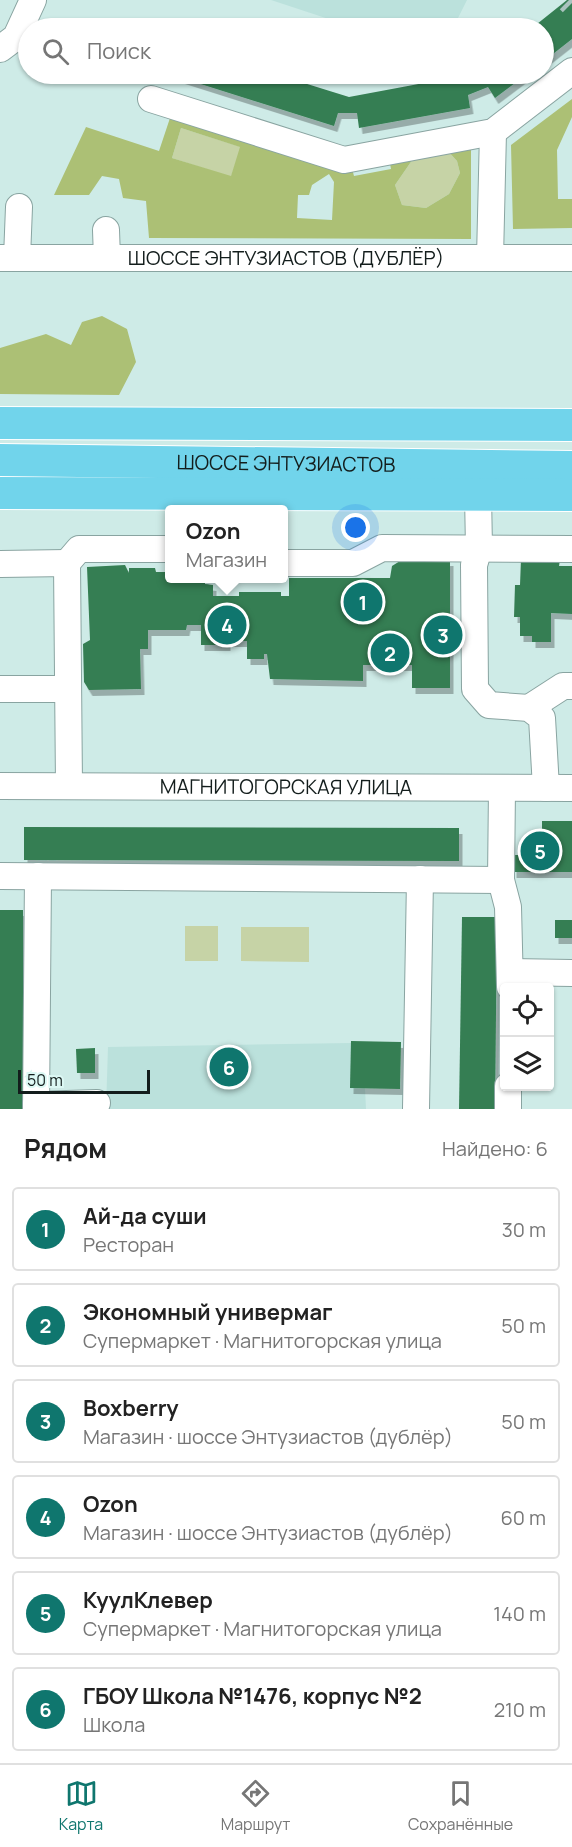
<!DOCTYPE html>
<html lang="ru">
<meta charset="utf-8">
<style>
body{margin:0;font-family:Manrope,sans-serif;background:#f6f6f6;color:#222}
.controls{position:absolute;right:18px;bottom:18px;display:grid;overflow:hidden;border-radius:6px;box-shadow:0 2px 4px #0004}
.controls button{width:54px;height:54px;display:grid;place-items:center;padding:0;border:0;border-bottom:2px solid #e0e0e0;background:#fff;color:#222;font:30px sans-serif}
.scale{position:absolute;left:18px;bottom:15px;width:132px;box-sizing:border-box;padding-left:6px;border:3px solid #131d1c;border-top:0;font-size:16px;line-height:21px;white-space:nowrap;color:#131d1c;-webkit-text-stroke:4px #dcf8f4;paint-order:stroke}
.you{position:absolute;left:356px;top:528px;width:21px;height:21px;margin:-15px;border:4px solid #fff;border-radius:50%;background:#1a73e8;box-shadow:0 0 0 9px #1a73e833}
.badge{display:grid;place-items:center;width:39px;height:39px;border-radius:50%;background:#0f766e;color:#fff;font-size:20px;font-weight:700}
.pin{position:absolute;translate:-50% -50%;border:3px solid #fff;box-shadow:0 2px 6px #0006}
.popup{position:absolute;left:165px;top:505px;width:123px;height:78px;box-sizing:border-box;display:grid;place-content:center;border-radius:6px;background:#fff;filter:drop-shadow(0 2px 4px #0005);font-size:20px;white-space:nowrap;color:#767676}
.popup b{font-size:22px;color:#222}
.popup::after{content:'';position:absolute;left:50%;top:100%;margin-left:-12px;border:12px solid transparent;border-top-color:#fff}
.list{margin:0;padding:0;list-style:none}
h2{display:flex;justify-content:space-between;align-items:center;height:78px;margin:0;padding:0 24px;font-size:26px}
h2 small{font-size:20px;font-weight:400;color:#767676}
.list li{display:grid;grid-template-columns:39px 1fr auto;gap:18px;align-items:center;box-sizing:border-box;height:84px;margin:0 12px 12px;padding:0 12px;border:2px solid #e0e0e0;border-radius:6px}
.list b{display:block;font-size:22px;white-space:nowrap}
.list p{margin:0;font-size:20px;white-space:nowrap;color:#767676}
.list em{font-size:20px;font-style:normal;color:#767676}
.icon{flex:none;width:33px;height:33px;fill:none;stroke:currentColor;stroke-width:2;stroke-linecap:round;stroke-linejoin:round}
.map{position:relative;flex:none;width:572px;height:1109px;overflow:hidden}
.search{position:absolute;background:#fff;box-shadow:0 2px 4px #0004;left:18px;right:18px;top:18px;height:66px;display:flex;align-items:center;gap:15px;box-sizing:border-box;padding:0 21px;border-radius:33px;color:#767676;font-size:22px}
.sheet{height:654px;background:#fff}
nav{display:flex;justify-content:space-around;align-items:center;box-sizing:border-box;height:84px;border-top:2px solid #e0e0e0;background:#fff;font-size:16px;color:#767676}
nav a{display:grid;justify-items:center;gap:3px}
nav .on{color:#0f766e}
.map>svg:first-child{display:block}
.built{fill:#bbe1dc}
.green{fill:#c6d3a6}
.forest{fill:#acc075;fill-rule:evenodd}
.building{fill:#357e52;filter:url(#shadow)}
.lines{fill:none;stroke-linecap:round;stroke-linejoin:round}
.minor-tunnel{stroke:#a9c2be;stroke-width:26;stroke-dasharray:26 13;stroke-linecap:butt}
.minor-casing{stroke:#89a4a1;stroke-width:28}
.major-casing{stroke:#fff;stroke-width:34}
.minor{stroke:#fff;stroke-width:26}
.major{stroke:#71d4eb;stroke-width:32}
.labels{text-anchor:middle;stroke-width:6;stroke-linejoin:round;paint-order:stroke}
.street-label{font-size:20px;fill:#131d1c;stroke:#dcf8f4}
</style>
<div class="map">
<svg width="572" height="1109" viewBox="0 0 572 1109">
<defs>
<filter id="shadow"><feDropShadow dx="3.5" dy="6" stdDeviation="0" flood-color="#0004"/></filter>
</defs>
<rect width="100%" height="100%" fill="#ceebe7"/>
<g class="built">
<polygon points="271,0 467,0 453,28 356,28"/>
<polygon points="351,1043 365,1088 366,1109 106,1109 108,1047"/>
</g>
<g class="green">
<polygon points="181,128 241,147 231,177 172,158"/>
<polygon points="447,150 457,161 460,173 449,194 426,208 402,205 395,185 415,156"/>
<rect x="185" y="926" width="33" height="35"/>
<polygon points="241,927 309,927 309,962 241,961"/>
</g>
<g class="forest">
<polygon points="572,99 572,117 557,150 558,199 572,199 572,228 513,229 511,145"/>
<path d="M172 112 351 165 354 176 391 169 389 158 471 142V239L149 238 146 201 123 198 119 179 102 176 89 195H54L86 127 159 151ZM181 128 240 147 231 176 172 158ZM447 150 457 161 460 173 449 194 426 208 402 205 395 185 415 156ZM329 174 334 182 332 220 297 218 298 195H309L312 185Z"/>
<polygon points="102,316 127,329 136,362 119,395 0,394 0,348 46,334 71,345 82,322"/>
</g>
<g class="building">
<polygon points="567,0 572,0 572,39 544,61 544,28 532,28"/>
<polygon points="169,74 275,74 349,97 472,74 527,74 495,98 488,87 468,95 470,108 359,128 357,113 338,113 334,126"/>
<polygon points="521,559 560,560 559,566 572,566 572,614 551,613 551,642 532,642 532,636 520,636 520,617 514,617 515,585 520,585"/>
<polygon points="450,560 450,688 412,688 412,665 363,665 363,681 270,679 267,654 264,654 264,659 247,659 247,641 227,641 227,645 201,645 201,625 187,625 186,630 148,630 148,649 140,649 141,689 89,690 84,682 83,644 90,640 87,567 125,565 129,573 129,568 155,568 156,572 170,572 170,578 205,578 205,584 213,585 213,596 239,596 239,592 281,592 281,596 289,596 289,578 390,578 392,566 400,561"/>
<polygon points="542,821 572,821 572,872 513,872 513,855 530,855 529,837 542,837"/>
<polygon points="24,827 459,828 459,861 24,860"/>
<rect x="0" y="910" width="23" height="199"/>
<polygon points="462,917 497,917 495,1109 459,1109"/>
<rect x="555" y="920" width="17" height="18"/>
<polygon points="351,1041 401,1042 400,1089 350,1088"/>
<polygon points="95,1048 95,1073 77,1073 76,1049"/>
</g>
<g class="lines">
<polyline class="minor-tunnel" points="569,0 572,3"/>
<g class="minor-casing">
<g id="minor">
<polyline points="0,49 16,37 33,0"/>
<polyline points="151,99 344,160 493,132 572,71"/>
<polyline points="106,230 107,258"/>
<path id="s1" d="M0 258H572"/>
<polyline points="17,258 19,207"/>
<polyline points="490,258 493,132"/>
<polyline points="478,495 479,548 474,565 475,689 489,705 529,708 542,718 546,788"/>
<polyline points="67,563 79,549 170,549"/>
<polyline points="284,563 353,563 382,548 572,549"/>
<polyline points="0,564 67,563 69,786"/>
<polyline points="0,689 68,689"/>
<polyline points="529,708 563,686 572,686"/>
<path id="s2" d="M0 786 572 788"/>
<polyline points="502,788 501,880 508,907 510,987"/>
<polyline points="0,876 501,880"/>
<polyline points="510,972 572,973"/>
<polyline points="36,1105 97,1103"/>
<polyline points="36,1109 38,876"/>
<polyline points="416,1109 420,879"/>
<polyline points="508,1109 508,1086"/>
</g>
</g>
<g class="major-casing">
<g id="major">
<polyline points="0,423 572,425"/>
<path id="s3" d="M0 460 572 467"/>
<polyline points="0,493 572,495"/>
</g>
</g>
<use href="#minor" class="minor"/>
<use href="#major" class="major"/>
</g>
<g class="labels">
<g class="street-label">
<text dy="7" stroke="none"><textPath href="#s1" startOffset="286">ШОССЕ ЭНТУЗИАСТОВ (ДУБЛЁР)</textPath></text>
<text dy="7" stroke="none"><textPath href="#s3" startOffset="286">ШОССЕ ЭНТУЗИАСТОВ</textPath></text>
<text dy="7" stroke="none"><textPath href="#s2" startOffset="286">МАГНИТОГОРСКАЯ УЛИЦА</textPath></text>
</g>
</g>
</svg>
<div class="controls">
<button><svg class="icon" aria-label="locate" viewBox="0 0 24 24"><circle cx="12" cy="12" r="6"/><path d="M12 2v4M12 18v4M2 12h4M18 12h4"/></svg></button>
<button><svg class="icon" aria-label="layers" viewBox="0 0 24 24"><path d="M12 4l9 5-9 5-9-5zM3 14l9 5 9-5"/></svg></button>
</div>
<div class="scale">50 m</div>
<div class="you"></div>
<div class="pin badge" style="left:363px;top:602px">1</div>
<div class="pin badge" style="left:390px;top:653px">2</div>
<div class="pin badge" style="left:443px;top:635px">3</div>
<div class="pin badge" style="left:227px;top:625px">4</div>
<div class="popup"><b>Ozon</b>Магазин</div>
<div class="pin badge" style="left:540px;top:851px">5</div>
<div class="pin badge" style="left:229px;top:1067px">6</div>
<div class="search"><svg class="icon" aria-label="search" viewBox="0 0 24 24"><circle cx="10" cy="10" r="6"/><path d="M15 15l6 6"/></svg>Поиск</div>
</div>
<section class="sheet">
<h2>Рядом<small>Найдено: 6</small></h2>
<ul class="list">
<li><span class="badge">1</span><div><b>Ай-да суши</b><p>Ресторан</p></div><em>30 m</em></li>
<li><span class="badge">2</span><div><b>Экономный универмаг</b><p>Супермаркет · Магнитогорская улица</p></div><em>50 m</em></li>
<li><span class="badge">3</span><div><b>Boxberry</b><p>Магазин · шоссе Энтузиастов (дублёр)</p></div><em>50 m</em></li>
<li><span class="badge">4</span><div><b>Ozon</b><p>Магазин · шоссе Энтузиастов (дублёр)</p></div><em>60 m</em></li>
<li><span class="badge">5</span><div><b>КуулКлевер</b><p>Супермаркет · Магнитогорская улица</p></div><em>140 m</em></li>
<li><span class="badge">6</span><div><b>ГБОУ Школа №1476, корпус №2</b><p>Школа</p></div><em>210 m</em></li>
</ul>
</section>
<nav>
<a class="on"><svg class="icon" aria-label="map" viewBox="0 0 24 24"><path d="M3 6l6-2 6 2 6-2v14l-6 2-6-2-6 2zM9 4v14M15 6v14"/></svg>Карта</a>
<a><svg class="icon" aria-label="directions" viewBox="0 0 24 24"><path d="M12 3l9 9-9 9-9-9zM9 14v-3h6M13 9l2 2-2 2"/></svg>Маршрут</a>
<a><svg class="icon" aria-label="saved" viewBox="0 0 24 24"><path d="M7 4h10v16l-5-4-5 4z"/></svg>Сохранённые</a>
</nav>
